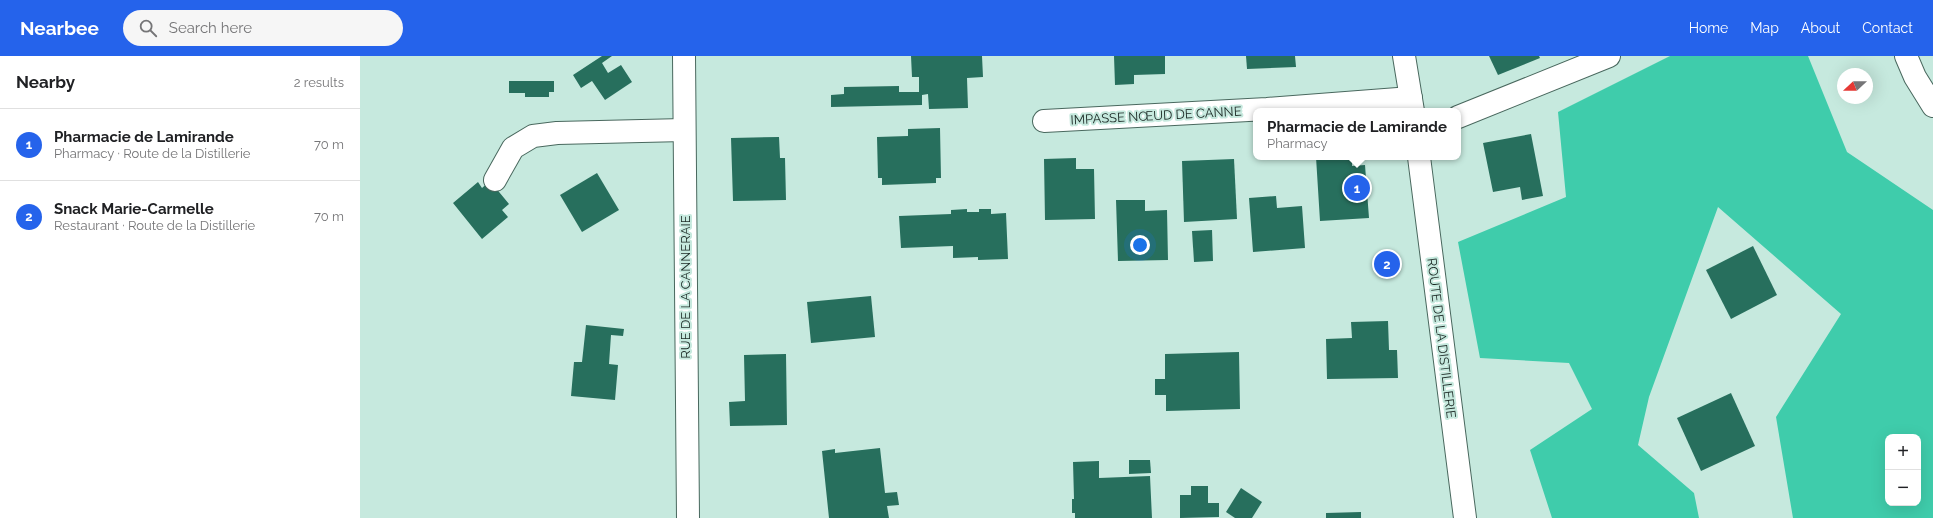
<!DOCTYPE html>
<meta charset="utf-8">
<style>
body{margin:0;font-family:Raleway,sans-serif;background:#f6f6f6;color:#202124}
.controls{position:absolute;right:12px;bottom:12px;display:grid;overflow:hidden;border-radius:8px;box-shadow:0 4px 16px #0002}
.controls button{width:36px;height:36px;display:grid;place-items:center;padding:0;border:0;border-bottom:1px solid #e0e0e0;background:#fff;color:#202124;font:20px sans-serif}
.compass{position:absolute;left:1477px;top:12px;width:36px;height:36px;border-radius:50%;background:#fff;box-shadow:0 4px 16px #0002;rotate:248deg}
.you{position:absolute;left:780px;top:189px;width:14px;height:14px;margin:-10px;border:3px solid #fff;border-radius:50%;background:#1a73e8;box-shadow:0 0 0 6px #1a73e833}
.badge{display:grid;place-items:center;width:26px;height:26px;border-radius:50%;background:#2563eb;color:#fff;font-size:13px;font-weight:700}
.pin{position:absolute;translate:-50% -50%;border:2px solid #fff;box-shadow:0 1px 4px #0006}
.popup{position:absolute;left:893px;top:52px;width:208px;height:52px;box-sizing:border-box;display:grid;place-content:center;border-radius:8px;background:#fff;filter:drop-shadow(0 1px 3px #0005);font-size:13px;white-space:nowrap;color:#757577}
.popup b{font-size:15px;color:#202124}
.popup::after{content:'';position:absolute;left:50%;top:100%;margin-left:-8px;border:8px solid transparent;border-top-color:#fff}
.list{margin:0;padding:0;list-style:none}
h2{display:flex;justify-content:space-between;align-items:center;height:52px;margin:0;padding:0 16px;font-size:17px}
h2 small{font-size:13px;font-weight:400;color:#757577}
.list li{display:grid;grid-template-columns:26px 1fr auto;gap:12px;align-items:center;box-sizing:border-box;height:72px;padding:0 16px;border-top:1px solid #e0e0e0}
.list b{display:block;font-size:15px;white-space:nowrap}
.list p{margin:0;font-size:13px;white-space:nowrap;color:#757577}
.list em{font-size:13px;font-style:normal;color:#757577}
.icon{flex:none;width:22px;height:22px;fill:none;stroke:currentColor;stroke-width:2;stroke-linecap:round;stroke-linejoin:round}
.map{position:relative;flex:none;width:1573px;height:462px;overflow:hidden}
header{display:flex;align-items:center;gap:24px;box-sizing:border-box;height:56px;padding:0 20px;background:#2563eb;color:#fff}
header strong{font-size:19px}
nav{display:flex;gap:22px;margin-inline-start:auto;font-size:14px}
.search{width:280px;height:36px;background:#f6f6f6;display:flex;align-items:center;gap:10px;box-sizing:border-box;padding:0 14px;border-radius:22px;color:#757577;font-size:15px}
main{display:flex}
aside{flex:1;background:#fff}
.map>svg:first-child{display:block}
.forest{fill:#3fccab;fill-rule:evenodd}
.building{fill:#276f5d}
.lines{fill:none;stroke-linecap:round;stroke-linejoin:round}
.minor-casing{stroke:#49685e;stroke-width:24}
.minor{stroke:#fff;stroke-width:22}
.labels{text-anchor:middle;stroke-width:4;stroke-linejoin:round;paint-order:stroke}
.street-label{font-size:13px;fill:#1a2723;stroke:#c6e9de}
</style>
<header>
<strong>Nearbee</strong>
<div class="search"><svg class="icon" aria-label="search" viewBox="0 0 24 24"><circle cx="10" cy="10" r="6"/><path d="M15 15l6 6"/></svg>Search here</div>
<nav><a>Home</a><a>Map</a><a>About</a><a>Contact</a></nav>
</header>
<main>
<aside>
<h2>Nearby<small>2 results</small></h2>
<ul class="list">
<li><span class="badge">1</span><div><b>Pharmacie de Lamirande</b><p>Pharmacy · Route de la Distillerie</p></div><em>70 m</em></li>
<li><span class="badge">2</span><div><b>Snack Marie-Carmelle</b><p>Restaurant · Route de la Distillerie</p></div><em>70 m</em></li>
</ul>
</aside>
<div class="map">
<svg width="1573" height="462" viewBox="0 0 1573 462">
<rect width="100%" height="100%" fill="#c6e9de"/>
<path class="forest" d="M1310 0H1448L1487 96 1573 154V462H1433L1416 361 1481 258 1358 151 1289 341 1278 389 1334 437 1339 462H1192L1170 394 1232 353 1209 307 1120 302 1098 186 1206 141 1198 56ZM1528 381H1558V447H1528Z"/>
<g class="building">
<polygon points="242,0 252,0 242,7 248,17 261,9 272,26 245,44 232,25 221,32 213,19"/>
<polygon points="551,0 622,0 623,21 607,22 608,52 569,53 568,38 562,39 562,49 471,51 471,39 484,38 484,31 539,30 539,36 559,36 559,21 552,21"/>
<polygon points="754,0 805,0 805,18 774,19 774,28 755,29"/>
<polygon points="886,0 935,0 936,11 887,13"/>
<polygon points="1129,0 1179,0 1180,2 1138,19"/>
<polygon points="149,25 194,25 194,36 189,36 189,41 165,41 165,37 149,37"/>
<polygon points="580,72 581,122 576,122 576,127 522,129 522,122 518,122 517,81 548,80 548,73"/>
<polygon points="1171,78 1183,140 1162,144 1160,131 1133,136 1123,87"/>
<polygon points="419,81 420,102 425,102 426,144 373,145 371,82"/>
<polygon points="956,101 992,101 992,110 1005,109 1009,162 960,165"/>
<polygon points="716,102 716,113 734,113 735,163 685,164 684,103"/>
<polygon points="874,103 877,163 824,166 822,105"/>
<polygon points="237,117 259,154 222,176 200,139"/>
<polygon points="130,125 149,148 142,154 148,161 122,183 93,147 118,126 122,132"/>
<polygon points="916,140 917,152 942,150 945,192 893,196 889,142"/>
<polygon points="756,144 785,144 785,155 807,154 808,204 758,205"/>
<polygon points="607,153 607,156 619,156 619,153 631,153 631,158 646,157 648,203 618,204 618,201 593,202 593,190 541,192 539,160 591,158 591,154"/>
<polygon points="852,174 853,205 834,206 832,175"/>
<polygon points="1393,190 1417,239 1371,263 1346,214"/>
<polygon points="1034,199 1035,218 1019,219 1017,200"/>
<polygon points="511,240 515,281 451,287 447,246"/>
<polygon points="1028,265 1029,294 1037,294 1038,322 967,323 966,283 992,282 991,266"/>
<polygon points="226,269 264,273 263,280 251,279 249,308 258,309 255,344 211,340 214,306 222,306"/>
<polygon points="879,296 880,353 806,355 806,339 795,339 795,323 805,323 805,298"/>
<polygon points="426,298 427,369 370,370 369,346 385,345 384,299"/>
<polygon points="1371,337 1395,390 1341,415 1317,362"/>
<polygon points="520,392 525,437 537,436 539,449 527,450 529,462 469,462 462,395 475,393 475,397"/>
<polygon points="769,404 790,404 791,417 769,418"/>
<polygon points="739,405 739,422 790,420 792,462 715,462 715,457 712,457 712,443 714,443 713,406"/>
<polygon points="831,430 848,430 848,447 859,447 859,461 820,462 820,439 831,439"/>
<polygon points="881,432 902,446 892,462 875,462 866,456"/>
<polygon points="1001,456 1001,462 966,462 966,457"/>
</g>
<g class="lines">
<g class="minor-casing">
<g id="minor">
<polyline points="324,0 328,462"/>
<polyline points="1044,0 1053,55"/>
<polyline points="1546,0 1555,21 1573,50"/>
<polyline points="1098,61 1249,0"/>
<polyline points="684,65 907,53 1051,42"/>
<polyline points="1059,101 1105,462"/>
<polyline points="135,124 153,92 173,80 197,77 324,74"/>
</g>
</g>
<use href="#minor" class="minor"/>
</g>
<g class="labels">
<g class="street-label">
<text transform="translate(796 59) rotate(-3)" y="5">IMPASSE NŒUD DE CANNE</text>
<text transform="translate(325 231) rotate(-90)" y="5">RUE DE LA CANNERAIE</text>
<text transform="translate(1082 282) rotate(83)" y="5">ROUTE DE LA DISTILLERIE</text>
</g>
</g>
</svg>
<div class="controls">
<button>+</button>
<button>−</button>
</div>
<svg class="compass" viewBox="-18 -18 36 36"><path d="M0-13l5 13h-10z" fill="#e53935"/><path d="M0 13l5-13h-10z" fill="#757577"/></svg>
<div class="you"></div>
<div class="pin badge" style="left:997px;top:132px">1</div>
<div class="popup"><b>Pharmacie de Lamirande</b>Pharmacy</div>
<div class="pin badge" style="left:1027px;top:208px">2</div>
</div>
</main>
